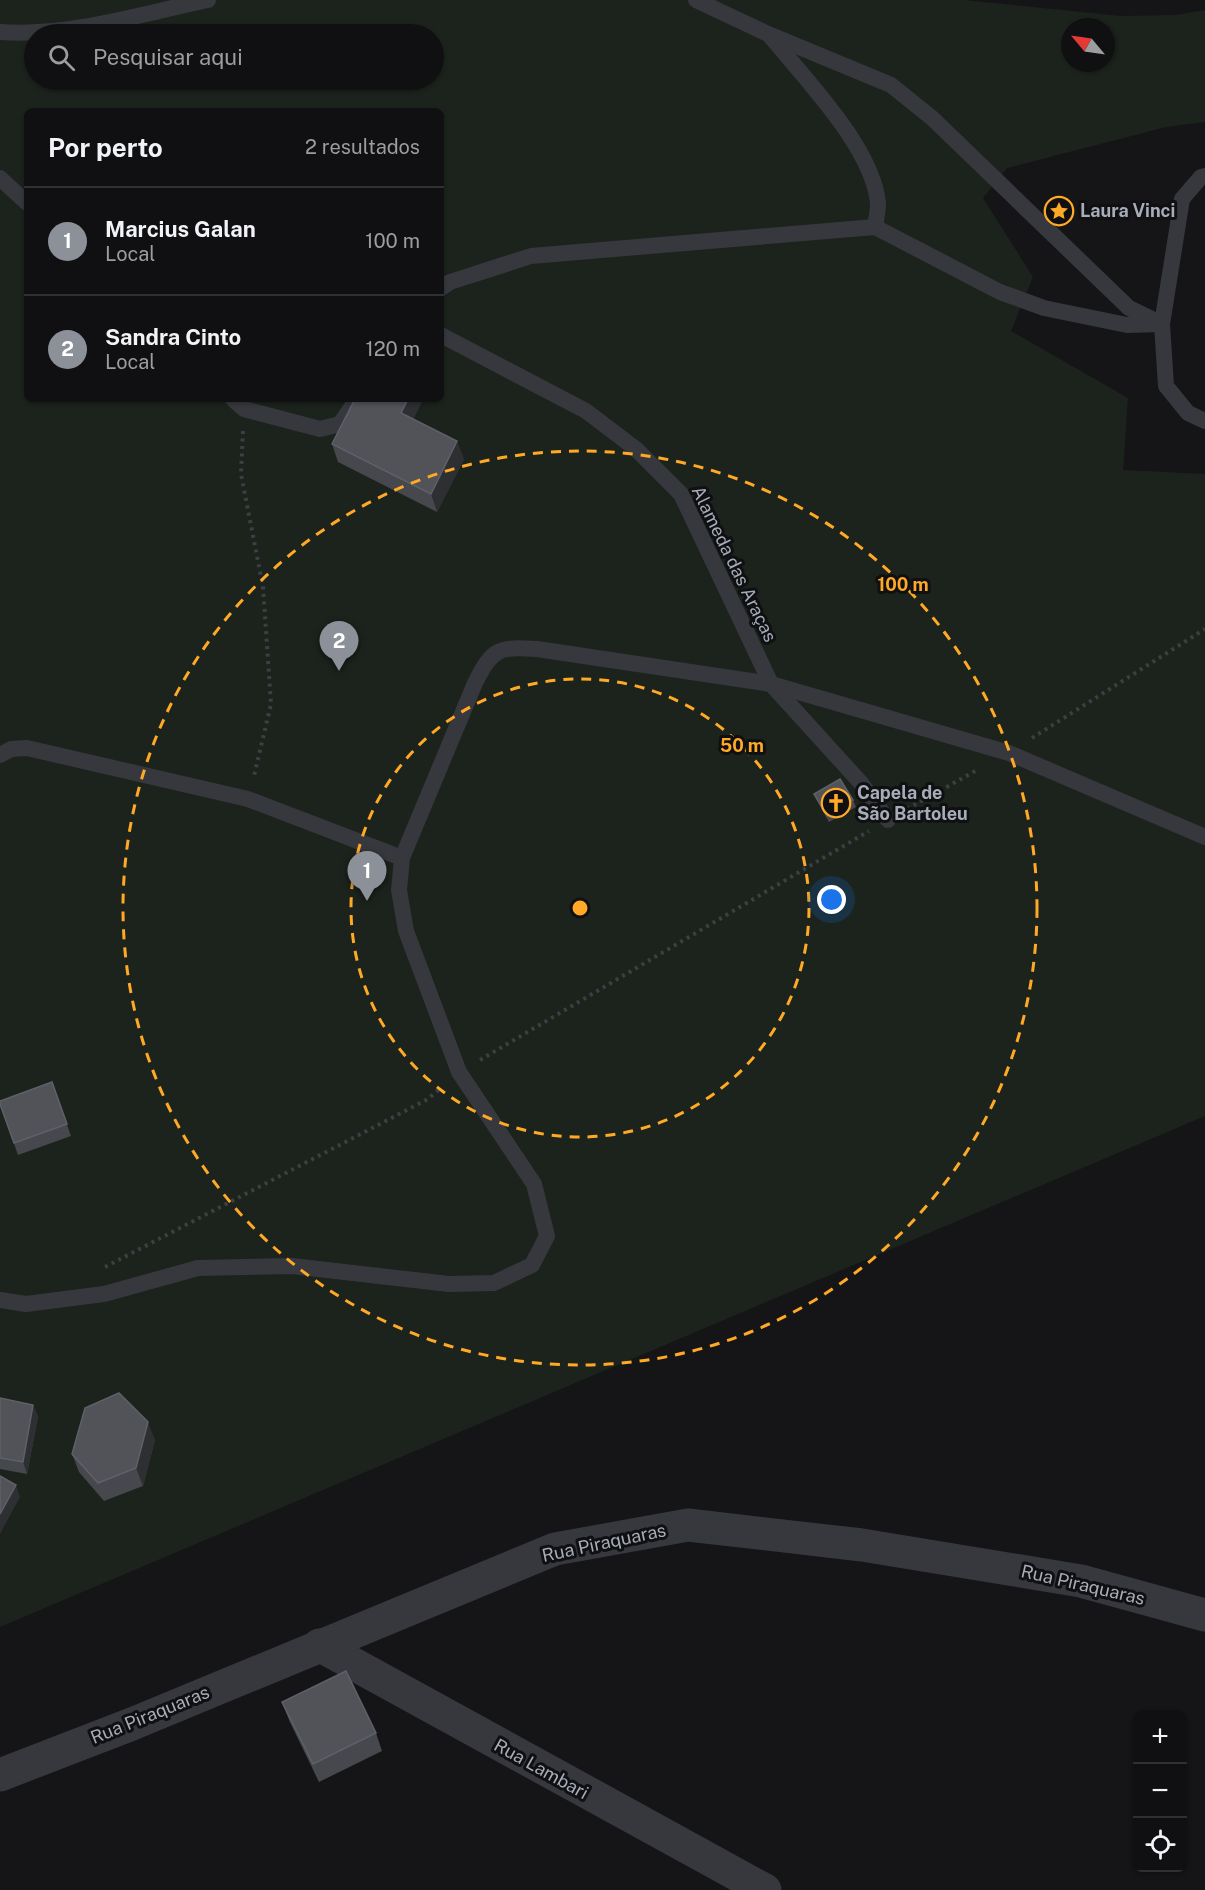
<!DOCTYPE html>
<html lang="pt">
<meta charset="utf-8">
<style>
body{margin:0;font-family:"Public Sans",sans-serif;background:#1e1e20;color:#f1f3f6}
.controls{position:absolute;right:18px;bottom:18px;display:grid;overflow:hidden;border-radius:9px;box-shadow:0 2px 4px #0004}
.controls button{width:54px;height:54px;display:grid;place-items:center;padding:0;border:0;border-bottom:2px solid #303032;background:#101012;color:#f1f3f6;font:30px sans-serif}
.compass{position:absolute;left:1061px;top:18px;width:54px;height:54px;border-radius:50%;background:#101012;box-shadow:0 2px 4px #0004;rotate:299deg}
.you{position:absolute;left:832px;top:900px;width:21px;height:21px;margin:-15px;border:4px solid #fff;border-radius:50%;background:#1a73e8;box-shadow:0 0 0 9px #1a73e833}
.badge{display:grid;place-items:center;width:39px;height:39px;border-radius:50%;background:#8c9099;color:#fff;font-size:20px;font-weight:700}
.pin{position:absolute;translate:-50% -50px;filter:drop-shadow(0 2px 3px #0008)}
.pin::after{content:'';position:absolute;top:32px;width:21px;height:18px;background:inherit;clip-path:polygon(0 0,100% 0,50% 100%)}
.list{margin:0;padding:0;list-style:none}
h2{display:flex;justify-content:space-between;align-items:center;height:78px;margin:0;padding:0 24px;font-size:26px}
h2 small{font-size:20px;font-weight:400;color:#9c9d9f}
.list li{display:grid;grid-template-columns:39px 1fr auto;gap:18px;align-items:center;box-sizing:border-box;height:108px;padding:0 24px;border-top:2px solid #303032}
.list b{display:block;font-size:22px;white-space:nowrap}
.list p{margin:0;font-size:20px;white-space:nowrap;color:#9c9d9f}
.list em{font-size:20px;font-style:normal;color:#9c9d9f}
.icon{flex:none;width:33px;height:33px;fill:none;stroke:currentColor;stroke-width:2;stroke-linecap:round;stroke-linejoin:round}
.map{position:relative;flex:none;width:1205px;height:1890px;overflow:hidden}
.search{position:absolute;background:#101012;box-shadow:0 2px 4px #0004;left:24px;top:24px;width:420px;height:66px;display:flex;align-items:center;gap:15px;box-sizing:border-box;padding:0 21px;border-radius:33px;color:#9c9d9f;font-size:22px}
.panel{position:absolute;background:#101012;box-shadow:0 2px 4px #0004;left:24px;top:108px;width:420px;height:294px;border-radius:9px}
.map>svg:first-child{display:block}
.green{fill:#1b231c;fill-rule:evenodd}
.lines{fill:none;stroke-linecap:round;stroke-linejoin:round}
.path{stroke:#3c3f44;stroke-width:4;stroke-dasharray:3 4.5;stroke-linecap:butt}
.lane{stroke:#36383d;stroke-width:16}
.street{stroke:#36383d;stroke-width:33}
.wall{fill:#46484d}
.shaded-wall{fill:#2e2f33}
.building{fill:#515359;stroke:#5e6168;stroke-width:1.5}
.ring{fill:none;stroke:#ffa926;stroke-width:3;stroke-dasharray:10 8}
.labels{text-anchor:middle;stroke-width:6;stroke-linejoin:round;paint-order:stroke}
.poi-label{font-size:18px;font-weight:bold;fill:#a6adb9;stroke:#101013;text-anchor:start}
.street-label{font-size:18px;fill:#a6adb9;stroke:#101013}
.centre{fill:#ffa926;stroke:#101013;stroke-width:3}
.ring-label{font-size:18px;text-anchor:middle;font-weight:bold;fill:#ffa926;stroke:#101013;stroke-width:6;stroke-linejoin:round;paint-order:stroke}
</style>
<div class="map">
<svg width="1205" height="1890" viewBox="0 0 1205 1890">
<rect width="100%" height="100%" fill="#151518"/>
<path class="green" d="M0 0H964L1120 16 1176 15 1205 10V122L1166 127 1007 168 983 198 1033 277 1011 331 1128 398 1123 470 1205 474V1116L0 1627ZM1070 27H1106V63H1070ZM34 34H434V80H34ZM27 111H441V399H27Z"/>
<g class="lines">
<g class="path">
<polyline points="243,431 241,474 263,587 271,704 254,776"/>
<polyline points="1032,738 1205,629"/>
<polyline points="907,809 979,769"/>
<polyline points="480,1060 869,831"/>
<polyline points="105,1267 428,1099 442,1087"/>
</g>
<g class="lane">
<polyline points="696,0 768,34 891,85 932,118 1129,308 1158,322"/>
<path d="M0 32C69 37 140 14 208 0"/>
<path d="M771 37C805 79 874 149 878 204 878 211 876 220 875 227"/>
<polyline points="1205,176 1201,177 1182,199 1162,324 1166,386 1188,413 1205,421"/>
<polyline points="0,178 27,203"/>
<polyline points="441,288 450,282 531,256 875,227 1000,292 1044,308 1127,325 1162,324"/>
<polyline points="441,335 586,411 636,449 681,494 771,684 861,783 888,820"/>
<polyline points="233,399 244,409 320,429 340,424 357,399"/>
<polyline points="0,755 11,749 27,748 248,799 402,858"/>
<path d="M0 1300 26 1304 104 1294 198 1268 292 1266 449 1284 494 1283 532 1265 547 1236 534 1184 459 1072 406 931 399 890 402 858 475 683C493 647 499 647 537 649L771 684 1009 753 1205 837"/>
</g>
<g class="street">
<polyline points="319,1645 765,1890"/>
<polyline points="0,1775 132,1724 555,1549 688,1525 862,1545 1081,1581 1205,1615"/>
</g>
</g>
<g class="wall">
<polygon points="355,399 423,399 413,419 464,459 437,512 338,462 332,444"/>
<polygon points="814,794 853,800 856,807 829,822 817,800"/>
<polygon points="52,1082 71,1136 18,1155 0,1104"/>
<polygon points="0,1398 33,1405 38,1417 27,1474 0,1469"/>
<polygon points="155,1440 143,1486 104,1501 79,1472 72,1454"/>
<polygon points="282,1702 376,1733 382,1751 319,1782 289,1720"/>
</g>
<g class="shaded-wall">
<polygon points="408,399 423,399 407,431 401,413"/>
<polygon points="457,441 464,459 437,512 431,494"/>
<polygon points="33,1405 38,1417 27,1474 23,1462"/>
<polygon points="148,1422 155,1440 143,1486 136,1468"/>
<polygon points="16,1485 20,1497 0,1534 0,1514"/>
</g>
<g class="building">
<polygon points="355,399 408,399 401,413 457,441 431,494 332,444"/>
<polygon points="840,779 853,800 827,816 814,794"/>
<polygon points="52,1082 67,1124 14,1143 0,1104 0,1101"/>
<polygon points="119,1393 148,1422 136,1468 98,1483 72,1454 85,1408"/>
<polygon points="0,1398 33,1405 23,1462 0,1458"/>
<polygon points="0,1476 16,1485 0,1514"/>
<polygon points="346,1671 376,1733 313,1764 282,1702"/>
</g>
<g class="ring">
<circle cx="580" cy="908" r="229"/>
<circle cx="580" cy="908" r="457"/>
</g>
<defs>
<g id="sight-ring" transform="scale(1.5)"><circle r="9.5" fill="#101013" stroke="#ffa926" stroke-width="1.5"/><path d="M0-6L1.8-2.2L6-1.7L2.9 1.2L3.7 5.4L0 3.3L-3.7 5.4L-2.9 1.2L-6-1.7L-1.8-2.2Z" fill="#ffa926"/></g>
<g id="church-ring" transform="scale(1.5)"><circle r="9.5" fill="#101013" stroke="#ffa926" stroke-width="1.5"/><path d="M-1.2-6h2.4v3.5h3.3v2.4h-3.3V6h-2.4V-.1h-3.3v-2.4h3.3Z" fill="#ffa926"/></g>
</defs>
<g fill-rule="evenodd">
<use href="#sight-ring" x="1059" y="211"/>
<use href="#church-ring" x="836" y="803"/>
</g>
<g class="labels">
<g class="poi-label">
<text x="1080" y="217">Laura Vinci</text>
<text x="857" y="799">Capela de<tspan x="857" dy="21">São Bartoleu</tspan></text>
</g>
<g class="street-label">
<text transform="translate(734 564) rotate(64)" y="6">Alameda das Araças</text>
<text transform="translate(604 1543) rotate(-12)" y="6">Rua Piraquaras</text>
<text transform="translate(1083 1585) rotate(13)" y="6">Rua Piraquaras</text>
<text transform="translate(150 1715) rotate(-22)" y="6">Rua Piraquaras</text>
<text transform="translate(541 1769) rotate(29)" y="6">Rua Lambari</text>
</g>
</g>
<circle cx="580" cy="908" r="9" class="centre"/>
<g class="ring-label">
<text x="903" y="591">100 m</text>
<text x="742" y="752">50 m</text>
</g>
</svg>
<div class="controls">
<button>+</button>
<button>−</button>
<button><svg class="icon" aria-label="locate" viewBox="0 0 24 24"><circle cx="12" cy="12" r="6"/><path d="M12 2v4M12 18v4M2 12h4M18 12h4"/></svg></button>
</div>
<svg class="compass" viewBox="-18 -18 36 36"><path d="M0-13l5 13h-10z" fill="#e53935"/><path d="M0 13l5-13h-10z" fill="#9c9d9f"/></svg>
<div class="you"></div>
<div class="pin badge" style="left:367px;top:901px">1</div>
<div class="pin badge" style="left:339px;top:671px">2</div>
<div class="search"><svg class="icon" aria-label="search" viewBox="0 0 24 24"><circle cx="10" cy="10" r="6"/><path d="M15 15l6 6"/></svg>Pesquisar aqui</div>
<section class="panel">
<h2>Por perto<small>2 resultados</small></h2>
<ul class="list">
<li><span class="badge">1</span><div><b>Marcius Galan</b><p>Local</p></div><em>100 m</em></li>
<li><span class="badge">2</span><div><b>Sandra Cinto</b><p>Local</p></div><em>120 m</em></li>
</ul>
</section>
</div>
